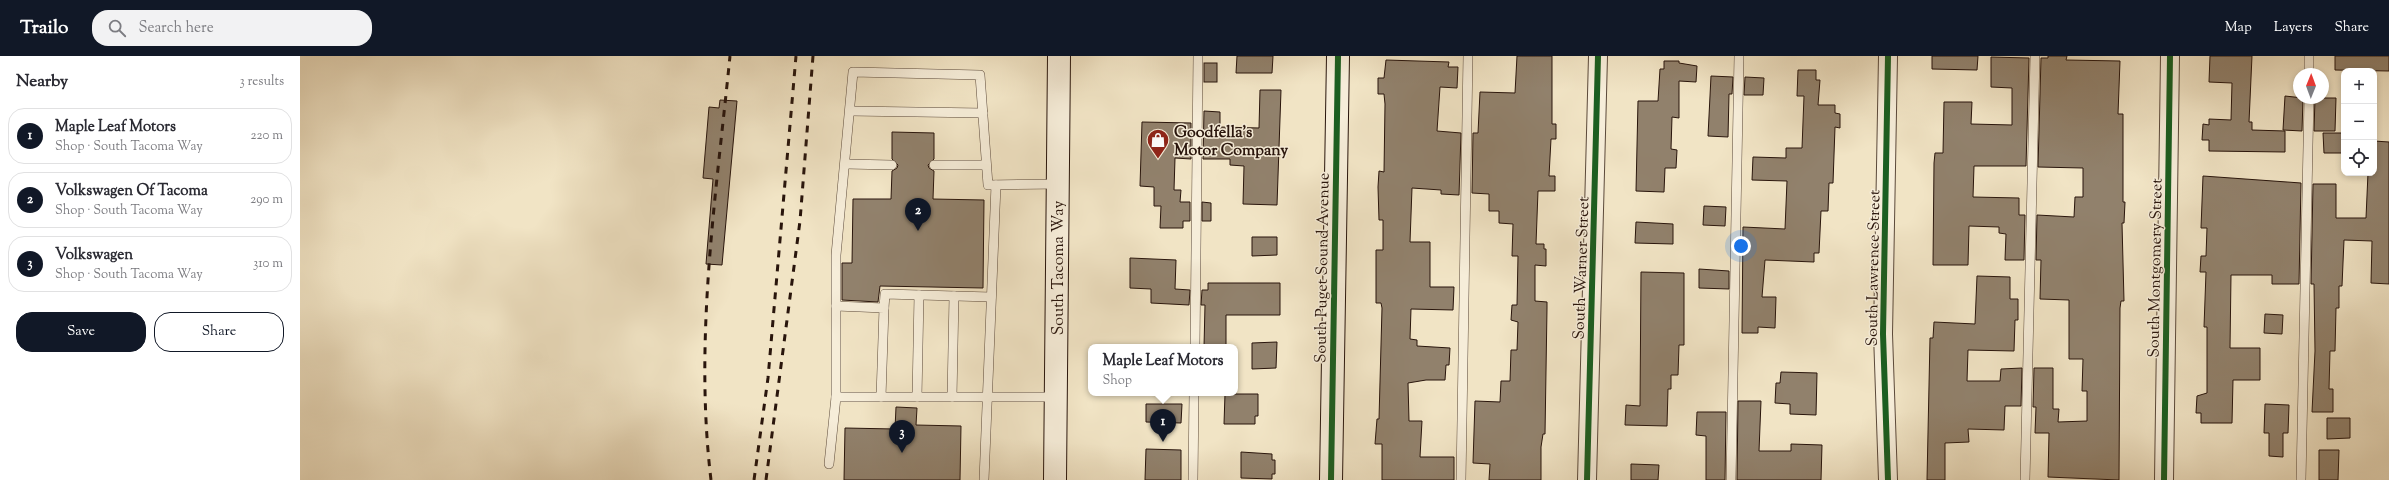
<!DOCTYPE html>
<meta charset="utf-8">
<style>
body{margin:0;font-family:"Sorts Mill Goudy",serif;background:#f2f2f3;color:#2b2b33}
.controls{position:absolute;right:12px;top:12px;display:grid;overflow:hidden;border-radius:8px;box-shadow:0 2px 6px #0003}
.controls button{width:36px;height:36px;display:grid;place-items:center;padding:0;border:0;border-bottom:1px solid #e1e1e2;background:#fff;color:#2b2b33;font:20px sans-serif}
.compass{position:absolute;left:1993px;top:12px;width:36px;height:36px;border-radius:50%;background:#fff;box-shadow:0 2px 6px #0003;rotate:1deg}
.you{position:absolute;left:1441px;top:190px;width:14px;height:14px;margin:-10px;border:3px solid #fff;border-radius:50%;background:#1a73e8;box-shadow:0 0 0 6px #1a73e833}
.badge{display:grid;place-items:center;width:26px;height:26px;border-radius:50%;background:#111827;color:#fff;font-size:13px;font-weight:700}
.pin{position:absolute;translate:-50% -33px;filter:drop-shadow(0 1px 2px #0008)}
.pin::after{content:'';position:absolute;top:21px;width:14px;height:12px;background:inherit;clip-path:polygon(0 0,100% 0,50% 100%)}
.popup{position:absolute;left:788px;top:288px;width:150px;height:52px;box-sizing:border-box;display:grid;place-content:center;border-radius:8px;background:#fff;filter:drop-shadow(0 1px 3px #0005);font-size:13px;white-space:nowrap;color:#7c7c81}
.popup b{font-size:15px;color:#2b2b33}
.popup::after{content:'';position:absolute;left:50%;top:100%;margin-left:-8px;border:8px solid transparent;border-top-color:#fff}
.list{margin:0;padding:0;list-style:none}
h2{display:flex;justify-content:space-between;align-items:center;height:52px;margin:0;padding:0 16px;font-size:17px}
h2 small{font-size:13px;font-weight:400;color:#7c7c81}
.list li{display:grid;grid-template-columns:26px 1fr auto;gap:12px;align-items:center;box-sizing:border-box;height:56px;margin:0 8px 8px;padding:0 8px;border:1px solid #e1e1e2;border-radius:16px}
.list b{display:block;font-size:15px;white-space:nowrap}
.list p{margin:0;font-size:13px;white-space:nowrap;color:#7c7c81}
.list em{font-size:13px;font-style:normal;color:#7c7c81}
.actions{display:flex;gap:8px;padding:12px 16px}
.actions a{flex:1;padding:9px 0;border:1px solid #111827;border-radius:16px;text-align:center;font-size:14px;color:#111827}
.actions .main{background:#111827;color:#fff}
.icon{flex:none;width:22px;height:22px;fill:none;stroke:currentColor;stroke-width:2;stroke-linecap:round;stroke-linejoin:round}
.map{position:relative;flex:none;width:2089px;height:424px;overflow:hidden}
header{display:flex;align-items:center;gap:24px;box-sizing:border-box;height:56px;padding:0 20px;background:#111827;color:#fff}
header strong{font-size:19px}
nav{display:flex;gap:22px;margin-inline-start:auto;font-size:14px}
.search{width:280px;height:36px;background:#f2f2f3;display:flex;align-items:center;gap:10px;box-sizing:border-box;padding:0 14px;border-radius:16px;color:#7c7c81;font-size:15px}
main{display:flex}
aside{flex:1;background:#fff}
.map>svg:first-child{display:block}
.building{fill:#91816c;stroke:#29150c}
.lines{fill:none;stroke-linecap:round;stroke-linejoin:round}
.lane-casing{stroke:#5b493a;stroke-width:10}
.street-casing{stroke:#5b493a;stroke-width:20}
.secondary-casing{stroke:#29150c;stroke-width:24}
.lane{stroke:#f6edd9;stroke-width:9}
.street{stroke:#f6edd9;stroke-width:18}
.secondary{stroke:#f6edd9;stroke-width:22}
.rail{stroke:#29150c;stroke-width:3;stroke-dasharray:7 7;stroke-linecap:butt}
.cycleway-casing{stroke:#f6edd9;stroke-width:8}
.cycleway{stroke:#1b5e20;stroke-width:6}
.labels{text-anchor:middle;stroke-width:3;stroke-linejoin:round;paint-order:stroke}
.poi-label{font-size:16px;font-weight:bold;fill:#29150c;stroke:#f6edd9;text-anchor:start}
.street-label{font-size:16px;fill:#29150c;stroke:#f6edd9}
</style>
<header>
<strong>Trailo</strong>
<div class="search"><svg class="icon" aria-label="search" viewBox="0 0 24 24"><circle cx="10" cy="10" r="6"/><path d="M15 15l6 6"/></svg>Search here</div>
<nav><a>Map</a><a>Layers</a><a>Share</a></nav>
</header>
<main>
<aside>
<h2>Nearby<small>3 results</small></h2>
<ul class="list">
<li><span class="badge">1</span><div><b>Maple Leaf Motors</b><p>Shop · South Tacoma Way</p></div><em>220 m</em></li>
<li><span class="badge">2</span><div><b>Volkswagen Of Tacoma</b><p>Shop · South Tacoma Way</p></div><em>290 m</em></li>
<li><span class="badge">3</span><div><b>Volkswagen</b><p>Shop · South Tacoma Way</p></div><em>310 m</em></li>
</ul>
<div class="actions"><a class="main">Save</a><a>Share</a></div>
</aside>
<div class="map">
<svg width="2089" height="424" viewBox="0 0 2089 424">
<rect width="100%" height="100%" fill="#f1e4c5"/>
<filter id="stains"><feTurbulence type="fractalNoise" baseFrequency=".005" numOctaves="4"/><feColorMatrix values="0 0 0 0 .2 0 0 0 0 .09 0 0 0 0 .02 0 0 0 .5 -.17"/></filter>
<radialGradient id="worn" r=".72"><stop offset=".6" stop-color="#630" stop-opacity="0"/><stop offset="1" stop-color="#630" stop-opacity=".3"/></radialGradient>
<g class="building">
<polygon points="937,0 973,0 972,17 936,17"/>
<polygon points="1217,0 1252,0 1252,68 1256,68 1256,83 1251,83 1249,120 1255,120 1255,135 1238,135 1236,188 1244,188 1244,193 1246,193 1246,210 1235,209 1235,245 1247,246 1247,252 1245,378 1243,378 1241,391 1241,424 1189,424 1190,408 1173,407 1175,345 1200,346 1201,325 1210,325 1211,294 1217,294 1218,266 1211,264 1212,249 1217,249 1218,200 1212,200 1213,168 1199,167 1199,155 1189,155 1189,138 1172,137 1173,77 1178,77 1180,36 1215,37"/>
<polygon points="1632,0 1678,0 1677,14 1632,13"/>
<polygon points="1748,0 1767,0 1766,4 1820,5 1818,58 1823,58 1823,146 1825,146 1824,167 1822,167 1824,245 1821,245 1820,252 1819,424 1748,421 1749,377 1735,377 1736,351 1733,351 1734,312 1753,312 1753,353 1759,353 1758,366 1787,365 1787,335 1782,335 1783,303 1769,303 1769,244 1740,243 1741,204 1736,204 1737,159 1774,161 1775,141 1783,141 1783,112 1738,111 1741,2 1748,2"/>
<polygon points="1910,0 1952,0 1949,66 1952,66 1952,74 1985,75 1985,96 1909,95 1909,84 1902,84 1903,68 1909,69 1909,63 1931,64 1932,27 1909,26"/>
<polygon points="2035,0 2089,0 2089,15 2035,14"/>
<polygon points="1691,1 1729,2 1726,110 1674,110 1673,141 1719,142 1719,159 1725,159 1724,204 1705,204 1706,178 1699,177 1699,171 1669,170 1668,209 1633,209 1634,107 1635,97 1643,97 1644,46 1672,46 1671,68 1712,69 1712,32 1691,31"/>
<polygon points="1086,4 1149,6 1148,11 1158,11 1157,32 1140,31 1137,75 1161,77 1159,139 1141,138 1141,134 1112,132 1110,186 1130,186 1130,231 1154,231 1153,254 1111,253 1110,283 1117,284 1117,290 1150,292 1149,309 1146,309 1145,324 1126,324 1108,327 1109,365 1122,365 1120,401 1154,401 1154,424 1082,424 1082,388 1075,388 1077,363 1079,363 1082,252 1081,247 1076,247 1076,194 1083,194 1083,164 1079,164 1078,131 1079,115 1084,116 1085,48 1084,38 1078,38 1078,22 1084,22"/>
<polygon points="1364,5 1379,5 1379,7 1397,10 1396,26 1379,25 1379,62 1372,61 1371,93 1377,94 1376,112 1365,112 1364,136 1336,135 1338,45 1358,45 1360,13 1364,13"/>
<rect x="904" y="7" width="13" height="19"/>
<polygon points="1498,14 1516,14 1516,24 1520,24 1518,49 1535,49 1535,57 1540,58 1540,72 1535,71 1533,127 1529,127 1528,155 1521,155 1519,197 1514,197 1514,206 1465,204 1462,241 1476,241 1475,272 1458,271 1458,277 1442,277 1443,171 1485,173 1487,125 1452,124 1453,101 1486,102 1486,92 1502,92 1504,40 1497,40"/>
<polygon points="1411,20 1433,21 1432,38 1429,38 1428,81 1408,80"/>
<polygon points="1445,21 1464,22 1463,39 1444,39"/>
<polygon points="960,34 981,34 977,149 943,148 944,110 930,109 930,103 903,103 904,55 920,56 920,71 959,72"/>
<polygon points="1985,40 2003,42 2002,75 1983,74"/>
<polygon points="2015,42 2036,42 2035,75 2014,75"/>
<polygon points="420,44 437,45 422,209 406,208 413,123 403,122 409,51 419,52"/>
<polygon points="842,66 891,67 891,103 875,102 874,134 881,134 880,146 890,146 890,165 883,165 883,172 860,172 861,150 854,150 854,131 840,130"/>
<polygon points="592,76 634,77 634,103 628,109 629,112 634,115 633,143 684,144 683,232 580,230 578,246 542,244 542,207 552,207 553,143 591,143 592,115 597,112 598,109 592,103"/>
<polygon points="2023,77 2044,77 2044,97 2024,97"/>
<polygon points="2074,85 2089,86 2089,228 2071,227 2072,185 2044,184 2042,230 2039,230 2039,252 2036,252 2035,295 2030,295 2029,333 2033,333 2033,356 2012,356 2015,295 2014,228 2011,228 2013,128 2036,128 2036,162 2066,162 2068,117 2074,117"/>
<polygon points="1903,120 2001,127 1999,228 1972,228 1972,219 1931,219 1930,292 1960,292 1960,324 1933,324 1932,367 1901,367 1901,357 1896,357 1897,340 1907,337 1907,271 1904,271 1906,216 1900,216 1901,200 1906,200 1907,172 1901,172"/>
<polygon points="902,146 911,147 911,165 902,165"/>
<polygon points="1404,150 1426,151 1425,170 1403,169"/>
<polygon points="1336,166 1373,168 1373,188 1335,187"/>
<polygon points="952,181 977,181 977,199 952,200"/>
<polygon points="830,202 876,204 875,233 890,234 889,249 851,247 851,233 830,232"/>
<polygon points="1399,213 1429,215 1429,233 1399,232"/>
<polygon points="1341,216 1384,217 1384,289 1379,289 1378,319 1371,319 1371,333 1368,333 1367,370 1325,369 1326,349 1340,350"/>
<polygon points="1677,220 1710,221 1710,243 1718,243 1718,264 1715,264 1714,295 1668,294 1667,325 1700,325 1701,313 1722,312 1721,350 1705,350 1704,374 1668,373 1669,386 1645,387 1645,424 1627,424 1630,282 1633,282 1634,266 1675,268"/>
<polygon points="908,227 980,227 980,259 926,259 926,291 904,291 905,249 901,249 902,234 908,234"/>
<polygon points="1965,258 1983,259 1982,278 1964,277"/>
<polygon points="977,286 976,312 952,313 952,287"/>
<polygon points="1481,316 1517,317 1516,359 1490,358 1490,348 1475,347 1476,327 1480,327"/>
<polygon points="925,338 958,338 958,360 955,360 955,368 924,368"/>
<polygon points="1438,345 1461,345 1459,395 1491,395 1491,388 1522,389 1521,424 1437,424"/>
<polygon points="846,348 882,348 881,367 846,366"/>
<polygon points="1965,348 1989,349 1988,377 1983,377 1983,401 1969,400 1969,377 1964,377"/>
<polygon points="596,351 617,352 616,369 661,370 660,424 544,424 545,372 595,373"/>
<polygon points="1397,356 1426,356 1425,424 1406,424 1406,380 1396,379"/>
<polygon points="2027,362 2050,362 2050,382 2027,383"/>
<polygon points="846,393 881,394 881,424 845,424"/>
<polygon points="2019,394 2039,394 2038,424 2019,424"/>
<polygon points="941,396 972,398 972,404 975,404 975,418 972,418 972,423 941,422"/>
<polygon points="1331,408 1359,409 1358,424 1331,424"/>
</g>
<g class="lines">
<g class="lane-casing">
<g id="lane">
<polyline points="2009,18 2009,0"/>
<polyline points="550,55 683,57"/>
<polyline points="546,108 592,109"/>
<polyline points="634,109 686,109"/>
<polyline points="536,250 584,252 581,341"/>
<polyline points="584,252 585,238 691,241"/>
<polyline points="895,291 898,0"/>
<polyline points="536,341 756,341"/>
<polyline points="617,341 619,239"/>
<polyline points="652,341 654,240"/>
<polyline points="529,408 536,341 536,199 553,16 680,19 688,129 758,128"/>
<polyline points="684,424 696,129"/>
<polyline points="893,424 894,337"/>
<polyline points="1161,424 1168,0"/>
<polyline points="1431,424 1439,0"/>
<polyline points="1725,424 1735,0"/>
<polyline points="2001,424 2009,42"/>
</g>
</g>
<g class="street-casing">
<g id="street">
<polyline points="1588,0 1583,278 1588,424"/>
<polyline points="1287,424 1298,0"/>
<polyline points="1864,424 1870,0"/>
</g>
</g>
<g class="secondary-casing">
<g id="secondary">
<polyline points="755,424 759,0"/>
<polyline points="1031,424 1038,0"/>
</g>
</g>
<use href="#lane" class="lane"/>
<use href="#street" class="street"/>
<use href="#secondary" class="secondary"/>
<g class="rail">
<path d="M411 424C394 283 416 140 430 0"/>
<polyline points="454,424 468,322 496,0"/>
<polyline points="466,424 500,165 513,0"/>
</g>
<g class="cycleway-casing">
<g id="cycleway">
<polyline points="1588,0 1583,278 1588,424"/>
<polyline points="1031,424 1038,0"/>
<polyline points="1287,424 1298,0"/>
<polyline points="1864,424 1870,0"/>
</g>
</g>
<use href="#cycleway" class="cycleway"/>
</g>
<defs>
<g id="shop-pin" transform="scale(1.15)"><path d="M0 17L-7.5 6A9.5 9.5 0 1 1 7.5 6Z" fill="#8f2418" stroke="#f6edd9"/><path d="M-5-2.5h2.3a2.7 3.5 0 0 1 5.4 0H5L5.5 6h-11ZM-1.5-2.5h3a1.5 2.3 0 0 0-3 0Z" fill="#fff"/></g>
</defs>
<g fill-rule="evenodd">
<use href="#shop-pin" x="858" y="84"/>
</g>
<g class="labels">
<g class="poi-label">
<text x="874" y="81">Goodfella's<tspan x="874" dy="18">Motor Company</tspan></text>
</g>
<g class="street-label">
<text transform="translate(757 212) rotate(-90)" y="6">South Tacoma Way</text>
<text transform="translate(1021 212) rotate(-89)" y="6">South Puget Sound Avenue</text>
<text transform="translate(1280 212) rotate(-88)" y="6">South Warner Street</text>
<text transform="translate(1572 212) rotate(-89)" y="6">South Lawrence Street</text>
<text transform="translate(1854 212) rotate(-89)" y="6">South Montgomery Street</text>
</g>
</g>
<rect width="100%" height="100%" filter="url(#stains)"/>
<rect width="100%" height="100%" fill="url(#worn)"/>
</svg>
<div class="controls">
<button>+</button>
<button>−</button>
<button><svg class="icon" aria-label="locate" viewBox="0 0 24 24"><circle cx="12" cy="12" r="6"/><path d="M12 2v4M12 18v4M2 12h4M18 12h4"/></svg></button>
</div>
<svg class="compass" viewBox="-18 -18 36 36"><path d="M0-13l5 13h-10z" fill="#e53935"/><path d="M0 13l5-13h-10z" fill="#7c7c81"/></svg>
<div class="you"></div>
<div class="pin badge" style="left:863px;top:386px">1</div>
<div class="popup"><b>Maple Leaf Motors</b>Shop</div>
<div class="pin badge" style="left:618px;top:175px">2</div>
<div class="pin badge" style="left:602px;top:397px">3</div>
</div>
</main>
